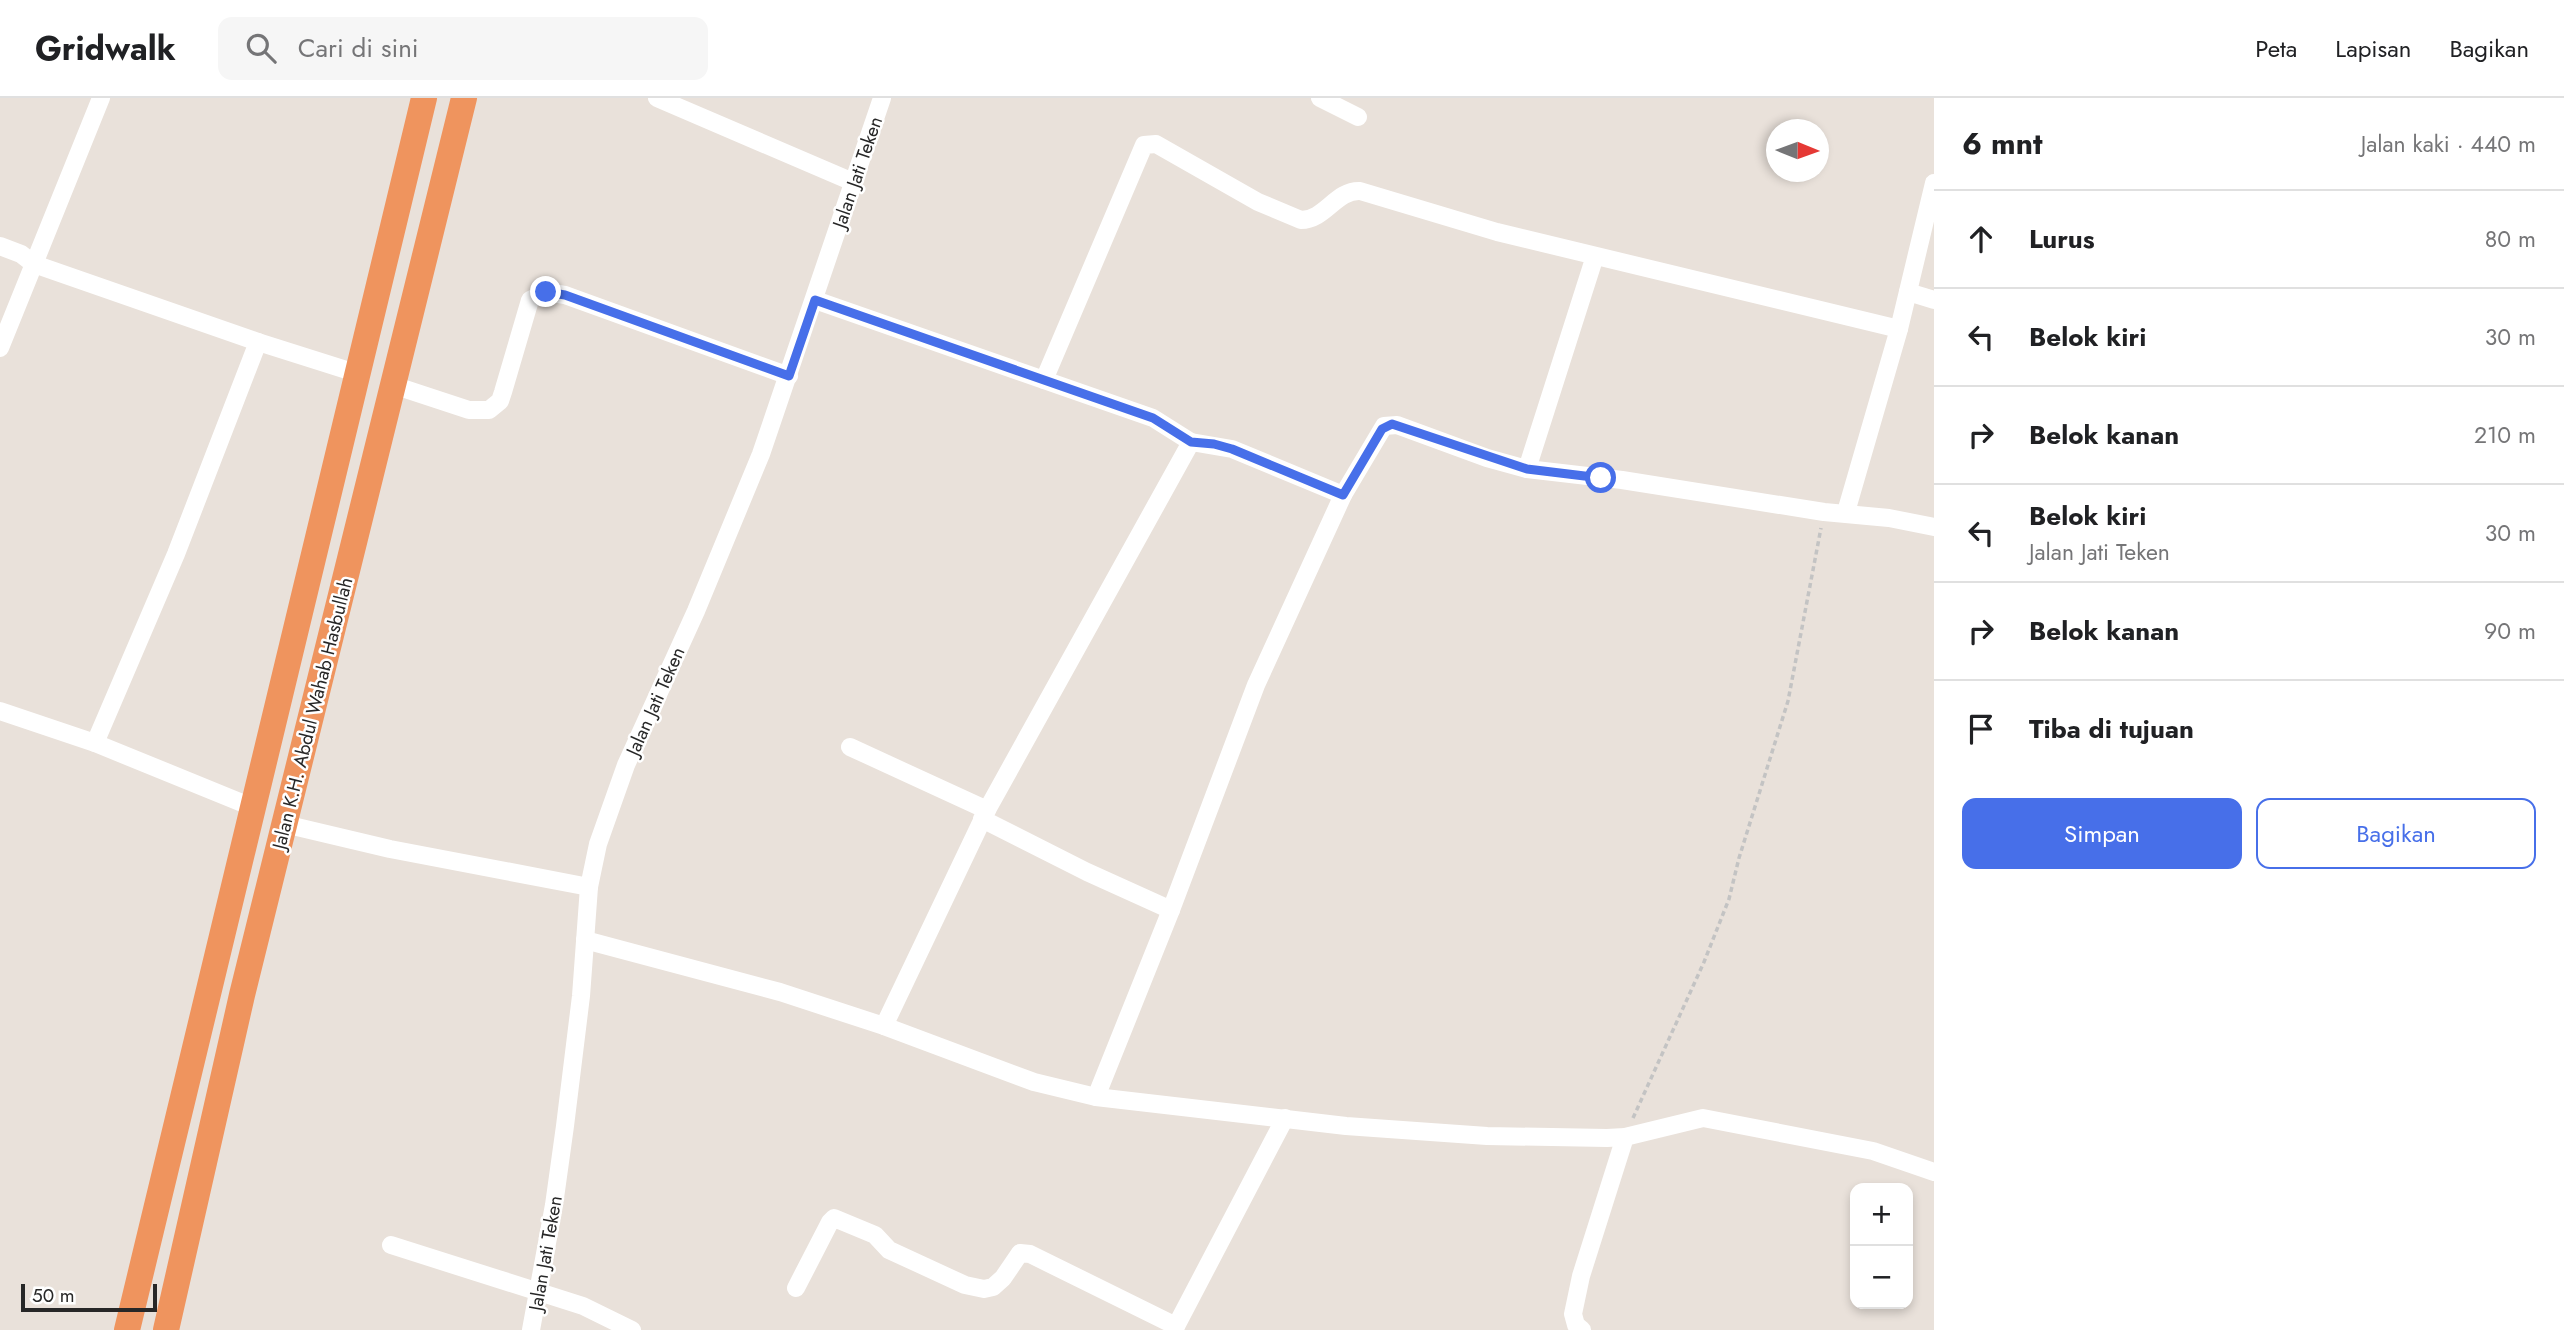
<!DOCTYPE html>
<html lang="id">
<meta charset="utf-8">
<style>
body{margin:0;font-family:Jost,sans-serif;background:#f6f6f6;color:#202124}
.controls{position:absolute;right:21px;bottom:21px;display:grid;overflow:hidden;border-radius:14px;box-shadow:0 4px 10px #0003}
.controls button{width:63px;height:63px;display:grid;place-items:center;padding:0;border:0;border-bottom:2px solid #e0e0e0;background:#fff;color:#202124;font:35px sans-serif}
.compass{position:absolute;left:1766px;top:21px;width:63px;height:63px;border-radius:50%;background:#fff;box-shadow:0 4px 10px #0003;rotate:91deg}
.scale{position:absolute;left:21px;bottom:18px;width:136px;box-sizing:border-box;padding-left:7px;border:4px solid #272727;border-top:0;font-size:19px;line-height:24px;white-space:nowrap;color:#272727;-webkit-text-stroke:5px #fff;paint-order:stroke}
.stop{position:absolute;width:21px;height:21px;margin:-16px;border:5px solid #476fe9;border-radius:50%;background:#fff}
.stop.end{background:#476fe9;border-color:#fff;box-shadow:0 2px 7px #0008}
.list{margin:0;padding:0;list-style:none}
h2{display:flex;justify-content:space-between;align-items:center;height:91px;margin:0;padding:0 28px;font-size:30px}
h2 small{font-size:23px;font-weight:400;color:#757577}
.list li{display:grid;grid-template-columns:46px 1fr auto;gap:21px;align-items:center;box-sizing:border-box;height:98px;padding:0 28px;border-top:2px solid #e0e0e0}
.list b{display:block;font-size:26px;white-space:nowrap}
.list p{margin:0;font-size:23px;white-space:nowrap;color:#757577}
.list em{font-size:23px;font-style:normal;color:#757577}
.actions{display:flex;gap:14px;padding:21px 28px}
.actions a{flex:1;padding:16px 0;border:2px solid #476fe9;border-radius:14px;text-align:center;font-size:24px;color:#476fe9}
.actions .main{background:#476fe9;color:#fff}
.icon{flex:none;width:38px;height:38px;fill:none;stroke:currentColor;stroke-width:2;stroke-linecap:round;stroke-linejoin:round}
.map{position:relative;flex:none;width:1934px;height:1232px;overflow:hidden}
header{display:flex;align-items:center;gap:42px;box-sizing:border-box;height:98px;padding:0 35px;background:#fff;border-bottom:2px solid #e0e0e0}
header strong{font-size:33px}
nav{display:flex;gap:38px;margin-inline-start:auto;font-size:24px}
.search{width:490px;height:63px;background:#f6f6f6;display:flex;align-items:center;gap:18px;box-sizing:border-box;padding:0 24px;border-radius:14px;color:#757577;font-size:26px}
main{display:flex}
aside{flex:1;background:#fff}
.map>svg:first-child{display:block}
.lines{fill:none;stroke-linecap:round;stroke-linejoin:round}
.path{stroke:#c3c3c3;stroke-width:3.5;stroke-dasharray:5 3.5;stroke-linecap:butt}
.minor{stroke:#fff;stroke-width:18}
.highway{stroke:#ef945e;stroke-width:26}
.route{stroke:#476fe9;stroke-width:9}
.labels{text-anchor:middle;stroke-width:5;stroke-linejoin:round;paint-order:stroke}
.street-label{font-size:19px;fill:#272727;stroke:#fff}
</style>
<header>
<strong>Gridwalk</strong>
<div class="search"><svg class="icon" aria-label="search" viewBox="0 0 24 24"><circle cx="10" cy="10" r="6"/><path d="M15 15l6 6"/></svg>Cari di sini</div>
<nav><a>Peta</a><a>Lapisan</a><a>Bagikan</a></nav>
</header>
<main>
<div class="map">
<svg width="1934" height="1232" viewBox="0 0 1934 1232">
<rect width="100%" height="100%" fill="#e9e1da"/>
<g class="lines">
<polyline class="path" points="1633,1020 1704,864 1729,801 1739,760 1788,603 1821,430"/>
<g class="minor">
<polyline points="657,0 853,84"/>
<polyline points="1320,0 1358,19"/>
<polyline points="0,148 21,156 34,166 258,244 356,275"/>
<polyline points="1908,194 1934,202"/>
<polyline points="815,202 1153,320 1191,344 987,712 884,928"/>
<polyline points="0,250 101,0"/>
<path d="M1044 282 1144 47 1156 46 1258 104 1301 122C1325 122 1336 92 1360 93L1497 134 1899 231"/>
<polyline points="393,287 469,312 489,312 500,303 503,294 530,202 546,194 565,197 789,278"/>
<polyline points="1191,344 1232,351 1343,397"/>
<polyline points="1527,371 1595,158"/>
<polyline points="1846,414 1899,231 1934,85"/>
<polyline points="0,613 95,645 252,709"/>
<polyline points="95,645 176,456 258,244"/>
<polyline points="850,649 987,712"/>
<polyline points="982,721 1087,774 1171,812"/>
<polyline points="285,723 297,729 390,751 589,789"/>
<polyline points="585,842 780,894 884,928 1034,984 1096,999 1346,1028 1487,1038 1607,1040 1625,1039 1703,1020 1873,1053 1934,1074"/>
<polyline points="1096,999 1171,812 1256,587 1343,397 1384,328 1397,327 1487,360 1527,371 1622,382 1824,414 1889,420 1934,429"/>
<polyline points="391,1147 583,1208 632,1232"/>
<polyline points="796,1190 830,1124 834,1120 875,1137 889,1152 965,1187 984,1191 993,1189 1003,1180 1020,1155 1030,1156 1176,1228"/>
<polyline points="531,1232 554,1107 565,1028 581,898 589,789 598,746 626,667 696,513 761,356 882,0"/>
<polyline points="1174,1232 1285,1020"/>
<polyline points="1582,1232 1576,1227 1573,1216 1581,1178 1625,1039"/>
</g>
<g class="highway">
<polyline points="127,1232 424,0"/>
<polyline points="166,1232 242,897 464,0"/>
</g>
</g>
<g class="lines">
<polyline class="route" points="546,194 565,197 789,278 815,202 1153,320 1191,344 1214,346 1232,351 1343,397 1382,331 1392,326 1527,371 1601,380"/>
</g>
<g class="labels">
<g class="street-label">
<text transform="translate(857 74) rotate(-71)" y="7">Jalan Jati Teken</text>
<text transform="translate(655 603) rotate(-66)" y="7">Jalan Jati Teken</text>
<text transform="translate(312 615) rotate(-76)" y="7">Jalan K.H. Abdul Wahab Hasbullah</text>
<text transform="translate(545 1155) rotate(-80)" y="7">Jalan Jati Teken</text>
</g>
</g>
</svg>
<div class="controls">
<button>+</button>
<button>−</button>
</div>
<svg class="compass" viewBox="-18 -18 36 36"><path d="M0-13l5 13h-10z" fill="#e53935"/><path d="M0 13l5-13h-10z" fill="#757577"/></svg>
<div class="scale">50 m</div>
<div class="stop" style="left:1601px;top:380px"></div>
<div class="stop end" style="left:546px;top:194px"></div>
</div>
<aside>
<h2>6 mnt<small>Jalan kaki · 440 m</small></h2>
<ul class="list">
<li><svg class="icon" aria-label="ahead" viewBox="0 0 24 24"><path d="M12 20V5M6 11l6-6 6 6"/></svg><div><b>Lurus</b></div><em>80 m</em></li>
<li><svg class="icon" aria-label="left" viewBox="0 0 24 24"><path d="M17 20v-9H6M10 6l-5 5 5 5"/></svg><div><b>Belok kiri</b></div><em>30 m</em></li>
<li><svg class="icon" aria-label="right" viewBox="0 0 24 24"><path d="M7 20v-9h11M14 6l5 5-5 5"/></svg><div><b>Belok kanan</b></div><em>210 m</em></li>
<li><svg class="icon" aria-label="left" viewBox="0 0 24 24"><path d="M17 20v-9H6M10 6l-5 5 5 5"/></svg><div><b>Belok kiri</b><p>Jalan Jati Teken</p></div><em>30 m</em></li>
<li><svg class="icon" aria-label="right" viewBox="0 0 24 24"><path d="M7 20v-9h11M14 6l5 5-5 5"/></svg><div><b>Belok kanan</b></div><em>90 m</em></li>
<li><svg class="icon" aria-label="arrive" viewBox="0 0 24 24"><path d="M6 21V4h12l-3 4 3 4H6"/></svg><div><b>Tiba di tujuan</b></div></li>
</ul>
<div class="actions"><a class="main">Simpan</a><a>Bagikan</a></div>
</aside>
</main>
